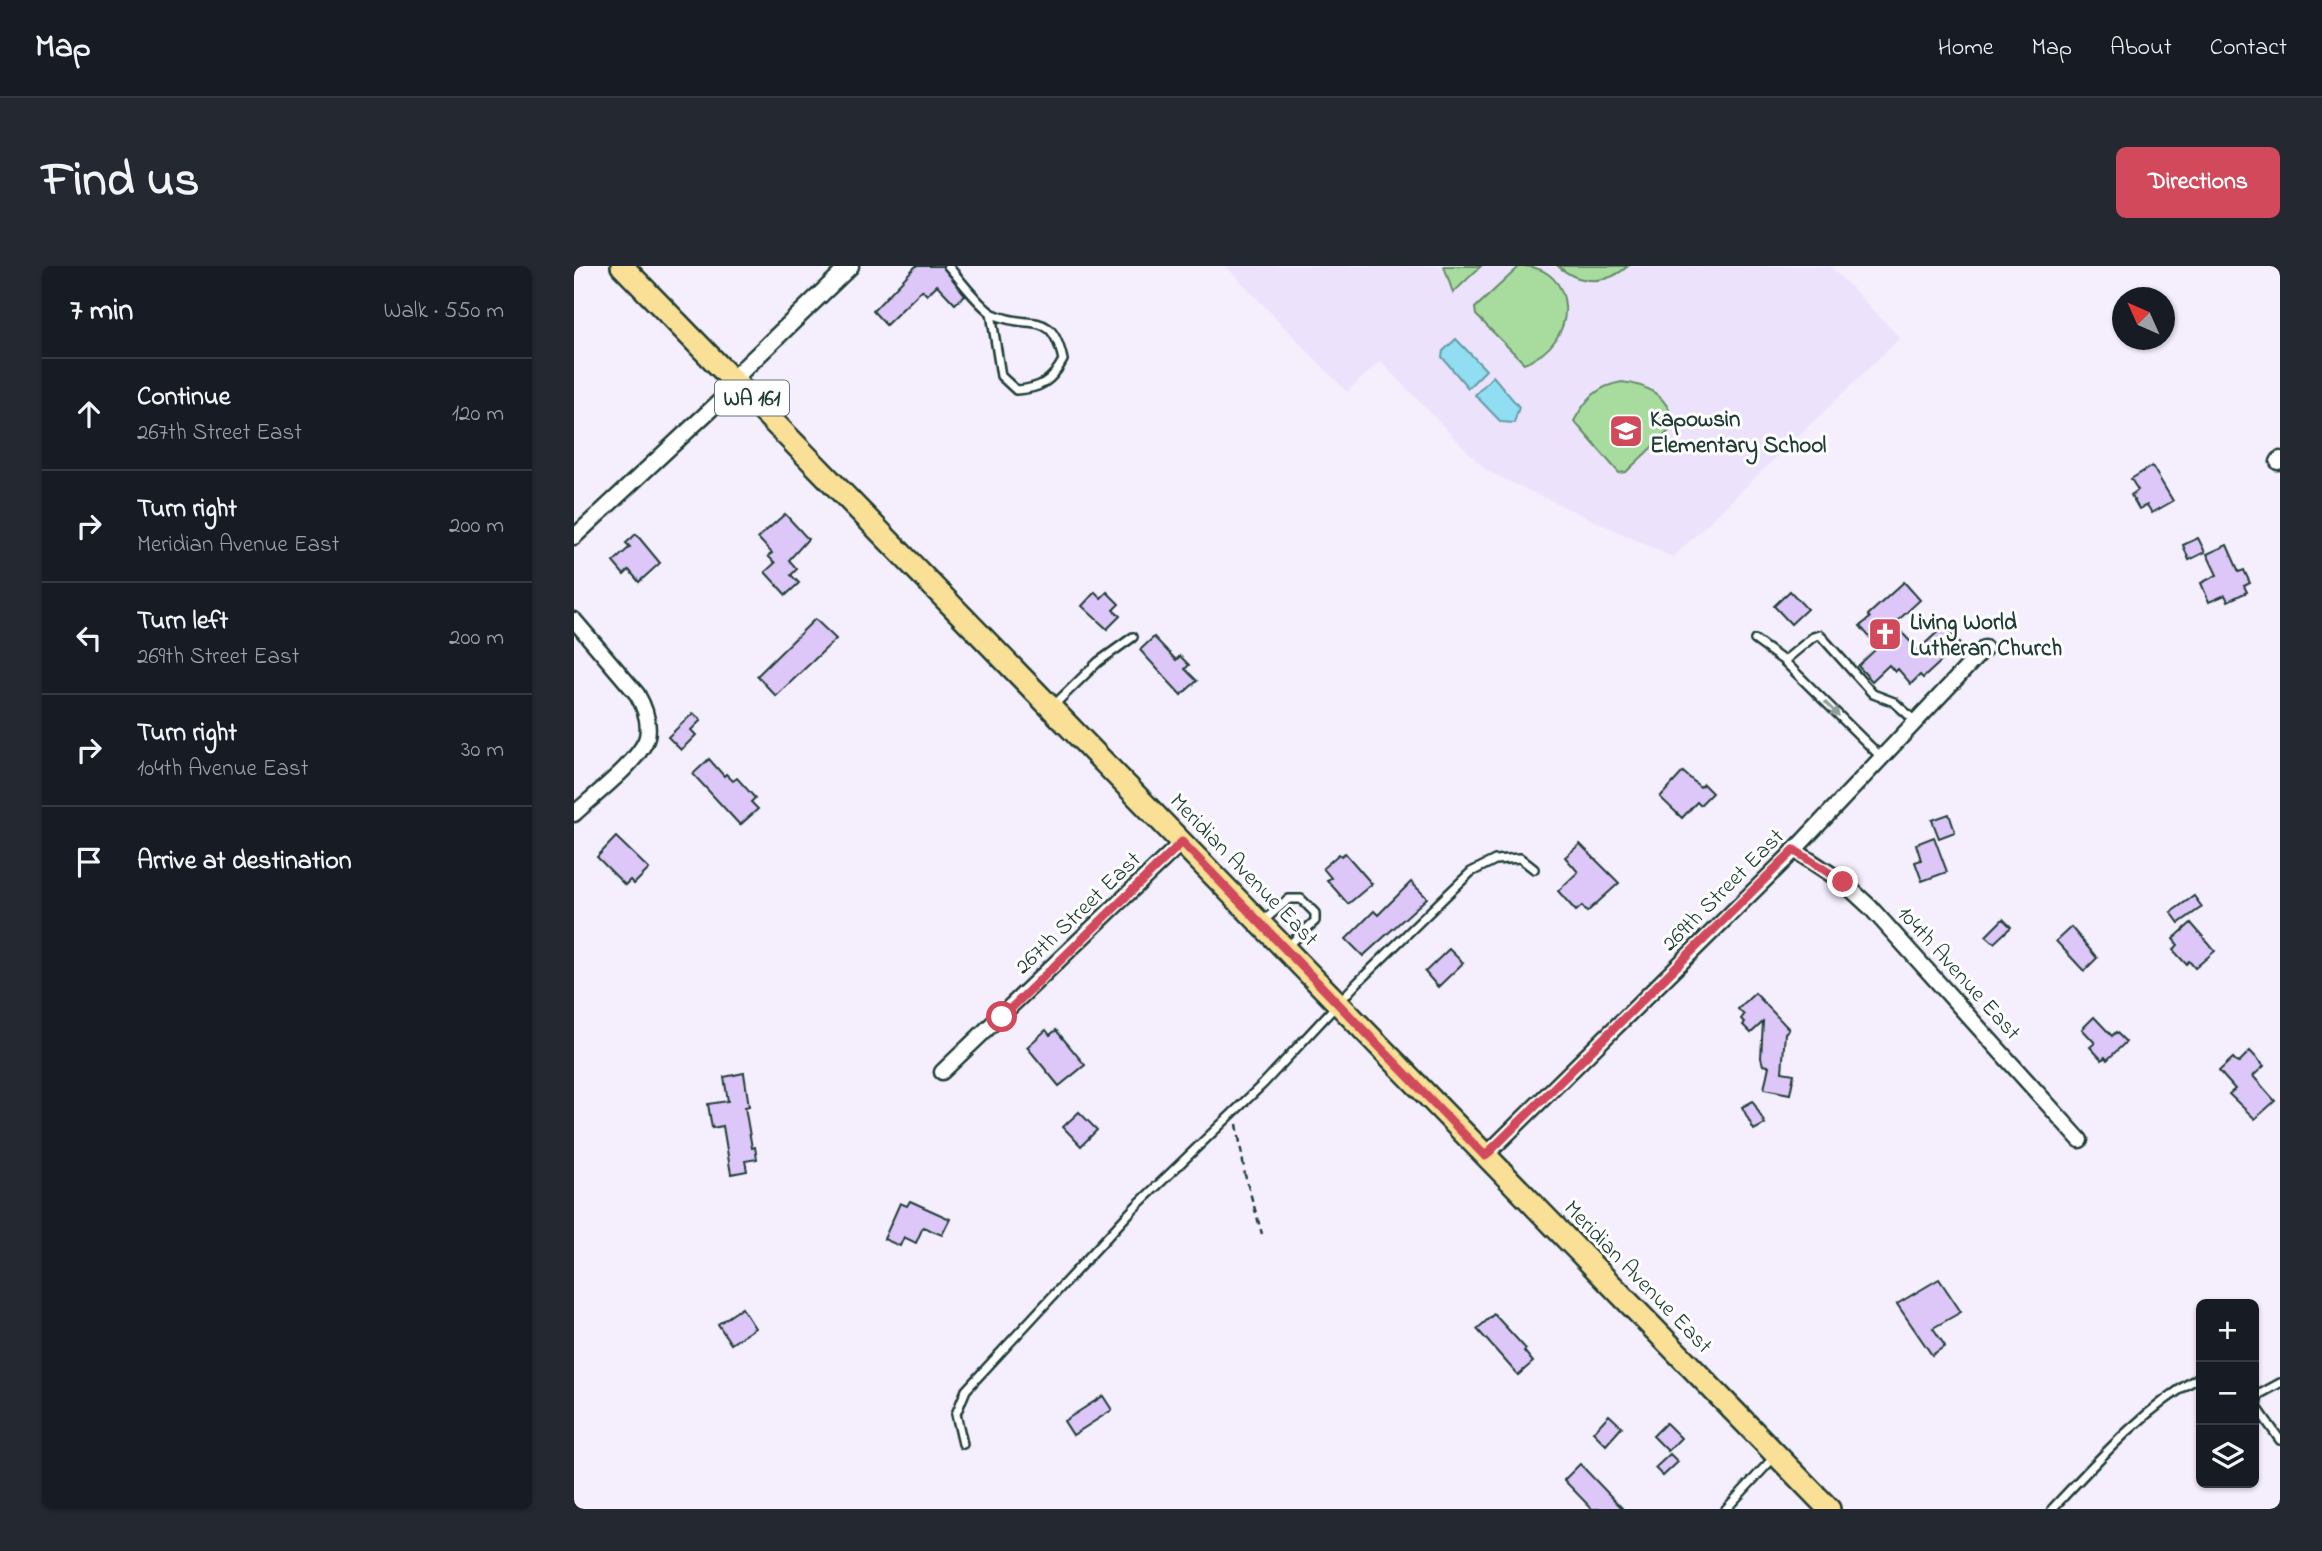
<!DOCTYPE html>
<meta charset="utf-8">
<style>
body{margin:0;font-family:"Indie Flower",sans-serif;background:#242831;color:#f1f3f6}
.controls{position:absolute;right:21px;bottom:21px;display:grid;overflow:hidden;border-radius:10px;box-shadow:0 2px 5px #0004}
.controls button{width:63px;height:63px;display:grid;place-items:center;padding:0;border:0;border-bottom:2px solid #363941;background:#171b24;color:#f1f3f6;font:35px sans-serif}
.compass{position:absolute;left:1538px;top:21px;width:63px;height:63px;border-radius:50%;background:#171b24;box-shadow:0 2px 5px #0004;rotate:315deg}
.stop{position:absolute;width:21px;height:21px;margin:-16px;border:5px solid #d1495b;border-radius:50%;background:#fff}
.stop.end{background:#d1495b;border-color:#fff;box-shadow:0 2px 7px #0008}
.list{margin:0;padding:0;list-style:none}
h2{display:flex;justify-content:space-between;align-items:center;height:91px;margin:0;padding:0 28px;font-size:30px}
h2 small{font-size:23px;font-weight:400;color:#9ea1a6}
.list li{display:grid;grid-template-columns:46px 1fr auto;gap:21px;align-items:center;box-sizing:border-box;height:112px;padding:0 28px;border-top:2px solid #363941}
.list b{display:block;font-size:26px;white-space:nowrap}
.list p{margin:0;font-size:23px;white-space:nowrap;color:#9ea1a6}
.list em{font-size:23px;font-style:normal;color:#9ea1a6}
.icon{flex:none;width:38px;height:38px;fill:none;stroke:currentColor;stroke-width:2;stroke-linecap:round;stroke-linejoin:round}
.map{position:relative;flex:none;width:1706px;height:1243px;overflow:hidden;border-radius:10px}
header{display:flex;align-items:center;gap:42px;box-sizing:border-box;height:98px;padding:0 35px;background:#171b24;border-bottom:2px solid #363941}
header strong{font-size:33px}
nav{display:flex;gap:38px;margin-inline-start:auto;font-size:24px}
.intro{display:flex;align-items:center;justify-content:space-between;box-sizing:border-box;height:168px;padding:0 42px}
h1{margin:0;font-size:49px}
.button{padding:18px 32px;border-radius:10px;background:#d1495b;color:#fff;font-size:24px;font-weight:700}
main{display:flex;gap:42px;padding:0 42px}
aside{flex:1;background:#171b24;border-radius:10px;box-shadow:0 2px 5px #0004}
.map>svg:first-child{display:block}
.built{fill:#ede2fc}
.green{fill:#a8dc9f;stroke:#648c6a;stroke-width:2}
.water{fill:#91ddf1;stroke:#639da5;stroke-width:2}
.building{fill:#dcc7f8;stroke:#1f3d34;stroke-width:2}
.lines{fill:none;stroke-linecap:round;stroke-linejoin:round}
.service-casing{stroke:#1f3d34;stroke-width:12}
.minor-casing{stroke:#1f3d34;stroke-width:19}
.tertiary-casing{stroke:#1f3d34;stroke-width:21}
.primary-casing{stroke:#1f3d34;stroke-width:26}
.path{stroke:#1f3d34;stroke-width:2.5;stroke-dasharray:7 5;stroke-linecap:butt}
.service{stroke:#fff;stroke-width:7}
.minor{stroke:#fff;stroke-width:14}
.tertiary{stroke:#fff;stroke-width:16}
.primary{stroke:#fadf96;stroke-width:21}
.oneway{fill:#8f9e9a}
.route{stroke:#d1495b;stroke-width:9}
.labels{text-anchor:middle;stroke-width:6;stroke-linejoin:round;paint-order:stroke}
.shield{fill:#fff;stroke:#627771;stroke-width:2}
.shield-label{font-size:21px;font-weight:bold;fill:#1f3d34}
.poi-label{font-size:23px;font-weight:bold;fill:#1f3d34;stroke:#fff;text-anchor:start}
.street-label{font-size:23px;fill:#1f3d34;stroke:#fff}
</style>
<header>
<strong>Map</strong>
<nav><a>Home</a><a>Map</a><a>About</a><a>Contact</a></nav>
</header>
<div class="intro"><h1>Find us</h1><a class="button">Directions</a></div>
<main>
<aside>
<h2>7 min<small>Walk · 550 m</small></h2>
<ul class="list">
<li><svg class="icon" aria-label="ahead" viewBox="0 0 24 24"><path d="M12 20V5M6 11l6-6 6 6"/></svg><div><b>Continue</b><p>267th Street East</p></div><em>120 m</em></li>
<li><svg class="icon" aria-label="right" viewBox="0 0 24 24"><path d="M7 20v-9h11M14 6l5 5-5 5"/></svg><div><b>Turn right</b><p>Meridian Avenue East</p></div><em>200 m</em></li>
<li><svg class="icon" aria-label="left" viewBox="0 0 24 24"><path d="M17 20v-9H6M10 6l-5 5 5 5"/></svg><div><b>Turn left</b><p>269th Street East</p></div><em>200 m</em></li>
<li><svg class="icon" aria-label="right" viewBox="0 0 24 24"><path d="M7 20v-9h11M14 6l5 5-5 5"/></svg><div><b>Turn right</b><p>104th Avenue East</p></div><em>30 m</em></li>
<li><svg class="icon" aria-label="arrive" viewBox="0 0 24 24"><path d="M6 21V4h12l-3 4 3 4H6"/></svg><div><b>Arrive at destination</b></div></li>
</ul>
</aside>
<div class="map">
<svg width="1706" height="1243" viewBox="0 0 1706 1243">
<rect width="100%" height="100%" fill="#f4eefd"/>
<filter id="ink" filterUnits="userSpaceOnUse"><feTurbulence type="fractalNoise" baseFrequency=".0143" numOctaves="2"/><feDisplacementMap in="SourceGraphic" scale="14" xChannelSelector="R" yChannelSelector="G"/><feConvolveMatrix kernelMatrix="1 2 1 2 8 2 1 2 1" color-interpolation-filters="sRGB"/></filter>
<g filter="url(#ink)">
<polygon class="built" points="652,0 1256,0 1326,72 1099,291 913,205 806,95 773,126"/>
<g class="green">
<polygon points="870,0 907,0 879,27"/>
<path d="M946 0C1005 0 1006 79 950 97L902 49 901 42Z"/>
<path d="M984 0H1054C1033 19 1005 19 984 0Z"/>
<path d="M1048 116C1076 119 1094 131 1101 159L1052 206 1045 207 1000 155C1012 133 1023 120 1048 116Z"/>
</g>
<g class="water">
<polygon points="882,73 912,104 894,122 868,91 869,85"/>
<polygon points="919,110 945,141 940,157 927,156 901,129"/>
</g>
<g class="building">
<polygon points="342,0 368,0 391,29 381,38 363,19 353,29 348,24 312,59 299,45"/>
<polygon points="1578,200 1599,235 1578,247 1573,239 1565,243 1557,229 1564,224 1557,213"/>
<polygon points="211,248 234,273 215,294 223,303 217,309 225,317 212,329 191,306 201,297 194,290 198,287 184,272"/>
<polygon points="62,268 86,297 65,316 55,304 50,309 39,296 56,281 52,277"/>
<polygon points="1624,272 1631,286 1615,294 1609,279"/>
<polygon points="1653,279 1665,306 1670,304 1676,317 1670,320 1673,326 1654,335 1651,329 1635,336 1627,317 1643,309 1633,288"/>
<polygon points="1330,316 1346,334 1320,358 1344,384 1370,360 1386,378 1349,412 1346,409 1337,418 1324,403 1321,406 1315,399 1298,415 1284,400 1301,384 1296,378 1299,375 1286,360 1296,352 1294,349"/>
<polygon points="1216,325 1233,343 1217,358 1200,340"/>
<polygon points="521,326 527,332 533,326 545,338 539,344 546,350 533,363 508,340"/>
<polygon points="241,353 262,373 202,430 183,410"/>
<polygon points="580,371 602,394 606,390 615,399 611,403 623,415 607,429 566,384"/>
<polygon points="119,447 127,454 117,464 122,469 107,484 94,471"/>
<polygon points="135,493 150,510 152,508 159,515 163,512 181,532 177,536 184,543 166,559 119,508"/>
<polygon points="1109,506 1126,521 1129,518 1138,527 1126,539 1123,536 1108,552 1086,531"/>
<polygon points="1375,548 1381,566 1365,572 1358,554"/>
<polygon points="42,571 75,603 60,618 56,614 51,619 23,591"/>
<polygon points="1360,571 1373,606 1348,615 1341,596 1347,594 1342,578"/>
<polygon points="1006,578 1045,617 1013,646 1008,640 1002,645 984,625 1004,606 991,591"/>
<polygon points="771,587 798,618 774,638 753,614 757,612 749,602 765,588 767,590"/>
<polygon points="837,616 853,632 789,690 772,673 800,645 804,649"/>
<polygon points="1620,630 1628,641 1605,657 1597,646"/>
<polygon points="1429,653 1437,661 1420,677 1412,670"/>
<polygon points="1617,657 1641,685 1621,702 1615,695 1612,698 1599,684 1604,679 1599,673"/>
<polygon points="1497,661 1523,692 1510,705 1482,675"/>
<polygon points="875,683 889,697 864,721 851,706"/>
<polygon points="1181,727 1215,763 1211,767 1208,806 1220,808 1216,828 1190,823 1195,800 1189,799 1187,792 1189,756 1177,767 1169,759 1171,757 1167,753 1170,749 1164,743"/>
<polygon points="1520,751 1538,770 1542,766 1552,776 1533,794 1531,791 1528,794 1516,781 1521,777 1508,763"/>
<polygon points="472,764 476,769 482,764 511,799 485,820 453,781"/>
<polygon points="1676,785 1690,800 1679,810 1701,835 1681,853 1655,828 1661,823 1645,805 1659,792 1664,797"/>
<polygon points="170,807 175,840 171,841 178,882 181,881 183,893 171,895 173,905 157,908 149,860 138,862 134,838 154,835 150,811"/>
<polygon points="1179,835 1191,858 1180,864 1168,841"/>
<polygon points="505,846 523,864 507,880 489,861"/>
<polygon points="336,935 376,953 368,969 349,961 342,977 330,971 326,980 310,973 326,937 333,940"/>
<polygon points="1365,1013 1387,1046 1359,1062 1371,1080 1358,1089 1323,1038"/>
<polygon points="168,1042 181,1062 157,1078 144,1058"/>
<polygon points="920,1048 952,1083 950,1085 959,1096 944,1109 903,1063"/>
<polygon points="529,1130 538,1144 499,1169 490,1155"/>
<polygon points="1035,1149 1048,1161 1032,1179 1019,1166"/>
<polygon points="1092,1157 1107,1172 1094,1185 1079,1170"/>
<polygon points="1096,1188 1104,1196 1089,1210 1081,1202"/>
<polygon points="1006,1198 1049,1243 1018,1243 990,1214"/>
</g>
<g class="lines">
<g class="service-casing">
<g id="service">
<path d="M374 0C385 12 406 41 419 48 457 66 477 40 489 94 478 115 466 123 442 124L427 110 417 47"/>
<polyline points="1181,374 1210,395 1306,490"/>
<polyline points="1210,395 1239,371 1246,369 1299,428 1320,436 1340,454"/>
<polyline points="479,440 524,396 559,371"/>
<polyline points="688,656 715,633 727,633 741,647 741,655 714,680"/>
<polyline points="1706,1117 1684,1129 1682,1140 1706,1174"/>
<polyline points="389,1178 382,1148 392,1124 560,942 689,818 784,716 873,629 897,606 921,594 946,592 960,603"/>
<polyline points="1152,1243 1202,1189"/>
<path d="M1478 1243C1525 1193 1568 1144 1627 1110"/>
</g>
</g>
<g class="minor-casing">
<g id="minor">
<polyline points="1704,196 1706,193"/>
<polyline points="0,271 164,118"/>
<path d="M0 354 63 428C70 440 76 456 73 471 67 494 18 531 0 548"/>
<polyline points="1220,584 1269,616 1296,641 1506,874"/>
<polyline points="368,806 608,576"/>
<polyline points="911,890 1212,593 1411,382"/>
</g>
</g>
<g class="tertiary-casing">
<polyline id="tertiary" points="159,113 276,0"/>
</g>
<g class="primary-casing">
<polyline id="primary" points="48,0 1255,1243"/>
</g>
<polyline class="path" points="663,858 671,909 688,968"/>
<use href="#service" class="service"/>
<use href="#minor" class="minor"/>
<use href="#tertiary" class="tertiary"/>
<use href="#primary" class="primary"/>
</g>
<defs><path id="oneway-solid" d="M-6-.8H1V-3.2L6.5 0L1 3.2V.8H-6Z" transform="scale(1.75)"/></defs>
<use class="oneway" href="#oneway-solid" transform="translate(1258 443) rotate(45)"/>
</g>
<g class="lines" filter="url(#ink)">
<polyline class="route" points="428,751 608,576 911,890 1220,584 1269,616"/>
</g>
<defs>
<g id="school-square" transform="scale(1.75)"><rect x="-9" y="-9" width="18" height="18" rx="4" fill="#d1495b" stroke="#fff"/><path d="M0-5L7-2L0 1L-7-2ZM-4 1L0 2.5L4 1V4Q0 6-4 4Z" fill="#fff"/></g>
<g id="church-square" transform="scale(1.75)"><rect x="-9" y="-9" width="18" height="18" rx="4" fill="#d1495b" stroke="#fff"/><path d="M-1.2-6h2.4v3.5h3.3v2.4h-3.3V6h-2.4V-.1h-3.3v-2.4h3.3Z" fill="#fff"/></g>
</defs>
<g fill-rule="evenodd">
<use href="#school-square" x="1052" y="165"/>
<use href="#church-square" x="1311" y="368"/>
</g>
<g class="labels">
<rect class="shield" x="141" y="114.5" width="74" height="35" rx="5"/>
<g class="shield-label">
<text x="178" y="139">WA 161</text>
</g>
<g class="poi-label">
<text x="1076" y="160">Kapowsin<tspan x="1076" dy="26">Elementary School</tspan></text>
<text x="1336" y="363">Living World<tspan x="1336" dy="26">Lutheran Church</tspan></text>
</g>
<g class="street-label">
<text transform="translate(671 603) rotate(46)" y="8">Meridian Avenue East</text>
<text transform="translate(1148 623) rotate(-45)" y="8">269th Street East</text>
<text transform="translate(503 646) rotate(-44)" y="8">267th Street East</text>
<text transform="translate(1386 706) rotate(48)" y="8">104th Avenue East</text>
<text transform="translate(1065 1010) rotate(46)" y="8">Meridian Avenue East</text>
</g>
</g>
</svg>
<div class="controls">
<button>+</button>
<button>−</button>
<button><svg class="icon" aria-label="layers" viewBox="0 0 24 24"><path d="M12 4l9 5-9 5-9-5zM3 14l9 5 9-5"/></svg></button>
</div>
<svg class="compass" viewBox="-18 -18 36 36"><path d="M0-13l5 13h-10z" fill="#e53935"/><path d="M0 13l5-13h-10z" fill="#9ea1a6"/></svg>
<div class="stop" style="left:428px;top:751px"></div>
<div class="stop end" style="left:1269px;top:616px"></div>
</div>
</main>
